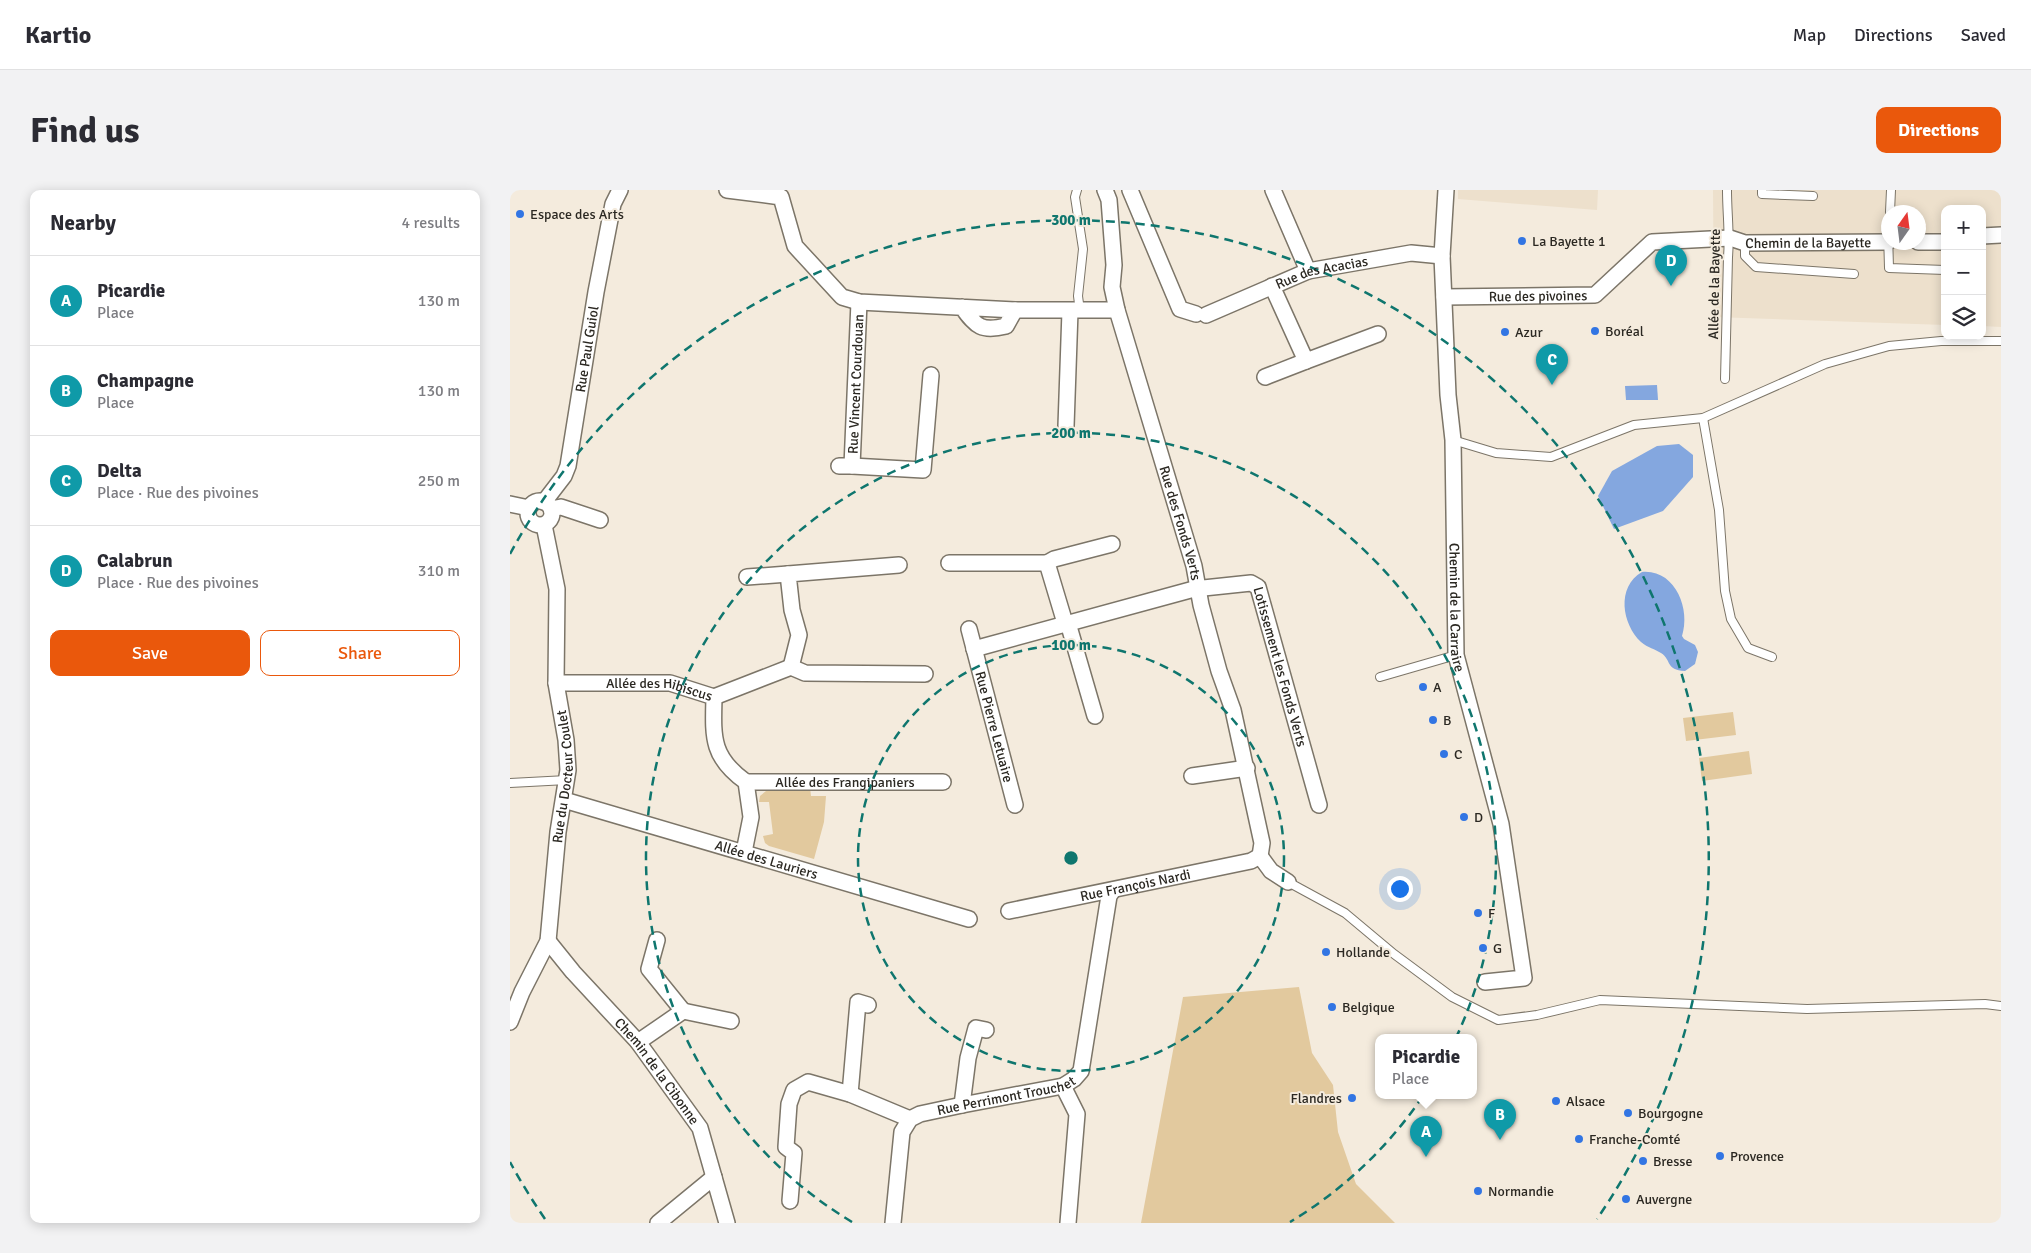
<!DOCTYPE html>
<meta charset="utf-8">
<style>
body{margin:0;font-family:Signika,sans-serif;background:#f2f2f3;color:#2b2b33}
.controls{position:absolute;right:15px;top:15px;display:grid;overflow:hidden;border-radius:10px;box-shadow:0 2px 12px #0003}
.controls button{width:45px;height:45px;display:grid;place-items:center;padding:0;border:0;border-bottom:1px solid #e1e1e2;background:#fff;color:#2b2b33;font:25px sans-serif}
.compass{position:absolute;left:1371px;top:15px;width:45px;height:45px;border-radius:50%;background:#fff;box-shadow:0 2px 12px #0003;rotate:14deg}
.you{position:absolute;left:889px;top:698px;width:18px;height:18px;margin:-12px;border:4px solid #fff;border-radius:50%;background:#1a73e8;box-shadow:0 0 0 8px #1a73e833}
.badge{display:grid;place-items:center;width:32px;height:32px;border-radius:50%;background:#ea580c;color:#fff;font-size:16px;font-weight:700}
.pin{position:absolute;translate:-50% -41px;filter:drop-shadow(0 1px 2px #0008)}
.pin::after{content:'';position:absolute;top:26px;width:18px;height:15px;background:inherit;clip-path:polygon(0 0,100% 0,50% 100%)}
.popup{position:absolute;left:865px;top:844px;width:102px;height:65px;box-sizing:border-box;display:grid;place-content:center;border-radius:10px;background:#fff;filter:drop-shadow(0 1px 4px #0005);font-size:16px;white-space:nowrap;color:#7c7c81}
.popup b{font-size:19px;color:#2b2b33}
.popup::after{content:'';position:absolute;left:50%;top:100%;margin-left:-10px;border:10px solid transparent;border-top-color:#fff}
.list{margin:0;padding:0;list-style:none}
h2{display:flex;justify-content:space-between;align-items:center;height:65px;margin:0;padding:0 20px;font-size:21px}
h2 small{font-size:16px;font-weight:400;color:#7c7c81}
.list li{display:grid;grid-template-columns:32px 1fr auto;gap:15px;align-items:center;box-sizing:border-box;height:90px;padding:0 20px;border-top:1px solid #e1e1e2}
.list b{display:block;font-size:19px;white-space:nowrap}
.list p{margin:0;font-size:16px;white-space:nowrap;color:#7c7c81}
.list em{font-size:16px;font-style:normal;color:#7c7c81}
.actions{display:flex;gap:10px;padding:15px 20px}
.actions a{flex:1;padding:11px 0;border:1px solid #ea580c;border-radius:10px;text-align:center;font-size:18px;color:#ea580c}
.actions .main{background:#ea580c;color:#fff}
.icon{flex:none;width:28px;height:28px;fill:none;stroke:currentColor;stroke-width:2;stroke-linecap:round;stroke-linejoin:round}
.map{position:relative;flex:none;width:1491px;height:1033px;overflow:hidden;border-radius:10px}
header{display:flex;align-items:center;gap:30px;box-sizing:border-box;height:70px;padding:0 25px;background:#fff;border-bottom:1px solid #e1e1e2}
header strong{font-size:24px}
nav{display:flex;gap:28px;margin-inline-start:auto;font-size:18px}
.intro{display:flex;align-items:center;justify-content:space-between;box-sizing:border-box;height:120px;padding:0 30px}
h1{margin:0;font-size:35px}
.button{padding:12px 22px;border-radius:10px;background:#ea580c;color:#fff;font-size:18px;font-weight:700}
main{display:flex;gap:30px;padding:0 30px}
aside{flex:1;background:#fff;border-radius:10px;box-shadow:0 2px 12px #0003}
.map>svg:first-child{display:block}
.built{fill:#ede0cc;fill-rule:evenodd}
.green{fill:#e2c99e}
.water{fill:#84a7df}
.lines{fill:none;stroke-linecap:round;stroke-linejoin:round}
.service-casing{stroke:#7c7568;stroke-width:10}
.minor-casing{stroke:#7c7568;stroke-width:18}
.service{stroke:#fff;stroke-width:8}
.minor{stroke:#fff;stroke-width:15}
.ring{fill:none;stroke:#0f766e;stroke-width:2.5;stroke-dasharray:9 6}
.poi-dot{fill:#3275e3;stroke:#f4ebdd;stroke-width:2}
.labels{text-anchor:middle;stroke-width:4;stroke-linejoin:round;paint-order:stroke}
.poi-label{font-size:14px;fill:#2b2822;stroke:#f4ebdd;text-anchor:start}
.street-label{font-size:14px;fill:#2b2822;stroke:#f4ebdd}
.centre{fill:#0f766e;stroke:#f4ebdd;stroke-width:2.5}
.ring-label{font-size:15px;text-anchor:middle;font-weight:bold;fill:#0f766e;stroke:#f4ebdd;stroke-width:4;stroke-linejoin:round;paint-order:stroke}
</style>
<header>
<strong>Kartio</strong>
<nav><a>Map</a><a>Directions</a><a>Saved</a></nav>
</header>
<div class="intro"><h1>Find us</h1><a class="button">Directions</a></div>
<main>
<aside>
<h2>Nearby<small>4 results</small></h2>
<ul class="list">
<li><span class="badge" style="background:#0f9aa8">A</span><div><b>Picardie</b><p>Place</p></div><em>130 m</em></li>
<li><span class="badge" style="background:#0f9aa8">B</span><div><b>Champagne</b><p>Place</p></div><em>130 m</em></li>
<li><span class="badge" style="background:#0f9aa8">C</span><div><b>Delta</b><p>Place · Rue des pivoines</p></div><em>250 m</em></li>
<li><span class="badge" style="background:#0f9aa8">D</span><div><b>Calabrun</b><p>Place · Rue des pivoines</p></div><em>310 m</em></li>
</ul>
<div class="actions"><a class="main">Save</a><a>Share</a></div>
</aside>
<div class="map">
<svg width="1491" height="1033" viewBox="0 0 1491 1033">
<rect width="100%" height="100%" fill="#f4ebdd"/>
<g class="built">
<polygon points="948,0 1088,0 1087,20 948,9"/>
<path d="M1203 0H1491V137L1472 136V19H1435V135L1204 127ZM1378 22H1408V52H1378Z"/>
</g>
<g class="green">
<polygon points="1223,522 1226,545 1176,551 1173,528"/>
<polygon points="1239,561 1242,584 1192,591 1189,568"/>
<polygon points="261,597 300,597 301,606 316,606 314,632 304,669 259,656 255,653 253,646 263,644 259,612 249,612 250,606"/>
<polygon points="789,797 802,863 823,895 828,942 846,994 885,1033 631,1033 673,807"/>
</g>
<g class="water">
<polygon points="1147,195 1148,210 1116,210 1115,196"/>
<polygon points="1169,254 1183,265 1183,287 1153,321 1104,339 1088,306 1102,281 1147,256"/>
<path d="M1132 382C1165 379 1181 419 1172 446L1174 449 1185 455 1188 462 1185 474 1175 481C1155 480 1162 470 1151 463 1145 459 1138 458 1131 452 1112 434 1106 397 1132 382Z"/>
</g>
<g class="lines">
<g class="service-casing">
<g id="service">
<polyline points="567,0 565,7 573,59 568,106 570,121"/>
<polyline points="1252,0 1252,4 1303,6"/>
<polyline points="1380,22 1381,0"/>
<polyline points="1378,42 1379,78 1435,80"/>
<polyline points="1235,53 1235,66 1246,77 1344,84"/>
<path d="M1215 189 1218 67C1220 45 1217 23 1217 0"/>
<polyline points="1193,228 1209,320 1215,401 1221,429 1238,458 1262,467"/>
<polyline points="943,250 986,263 1041,267 1124,235 1193,228 1315,174 1379,156 1431,151 1491,151"/>
<polyline points="870,487 946,465"/>
<polyline points="0,593 57,590"/>
<polyline points="778,692 835,723 884,764 942,807 988,830 1027,825 1090,810 1297,819 1475,814 1491,816"/>
</g>
</g>
<g class="minor-casing">
<g id="minor">
<path d="M217 0 271 7 285 56 332 107 349 112 505 120 496 136C472 142 466 137 452 117"/>
<path id="s1" d="M595 0 599 10 604 75 602 97 607 120 684 376 691 415 709 481 723 520 752 653 750 666"/>
<polyline points="620,0 670,119 686,124"/>
<polyline points="763,0 798,81"/>
<path id="s2" d="M936 0 932 66 938 205 943 250 946 465 991 634 1014 788 975 792"/>
<polyline points="1472,46 1491,45"/>
<polyline points="1408,52 1435,52"/>
<polyline points="762,96 796,171 868,144"/>
<path id="s3" d="M934 107 1085 105 1142 52 1220 48 1235 53 1378 52"/>
<polyline points="505,120 607,120"/>
<path id="s4" d="M696 125 798 81 901 63 932 66"/>
<polyline points="755,187 796,171"/>
<polyline points="556,236 560,121"/>
<path id="s5" d="M329 276H342L349 112"/>
<polyline points="342,276 413,280 421,185"/>
<circle cx="30" cy="323" r="12"/>
<path id="s6" d="M34 312 54 286 58 276 86 102 103 14 110 0"/>
<polyline points="0,314 19,318"/>
<polyline points="41,319 51,317 90,330"/>
<polyline points="439,373 537,373"/>
<polyline points="237,387 278,384"/>
<polyline points="555,433 537,373 544,369 602,354"/>
<polyline points="558,433 585,526"/>
<path id="s7" d="M459 439 505 615"/>
<path id="s8" d="M464 459 684 399 741 393 748 397 809 615"/>
<polyline points="281,477 289,445 282,420 278,384 389,375"/>
<path id="s9" d="M46 493H160L204 507C203 547 201 567 236 592L241 627 234 662"/>
<polyline points="204,507 281,477 295,483 415,484"/>
<polyline points="682,586 737,578"/>
<path id="s10" d="M236 592H433"/>
<path id="s11" d="M54 610 459 729"/>
<polyline points="750,666 761,681 778,692"/>
<path id="s12" d="M499 721 741 671 750 666"/>
<polyline points="147,750 139,779 173,821"/>
<path id="s13" d="M38 751 63 782 128 852 190 938 217 1033"/>
<path id="s14" d="M0 832 12 802 38 751 48 642 58 580 56 550 46 493 47 399 34 335"/>
<polyline points="128,852 173,821 221,831"/>
<polyline points="553,896 567,924 558,1033"/>
<polyline points="340,904 348,812 358,815"/>
<polyline points="452,915 458,868 466,838 476,840"/>
<polyline points="280,1011 284,963 276,957 279,914 284,900 298,892 340,904 400,929"/>
<polyline points="148,1033 204,987"/>
<path id="s15" d="M383 1033 392 942 400 929 410 924 452 915 553 896 564 889 571 881 599 706 603 700"/>
</g>
</g>
<use href="#service" class="service"/>
<use href="#minor" class="minor"/>
</g>
<g class="ring">
<circle cx="561" cy="668" r="213"/>
<path d="M342 1032A425 425 0 1 1 780 1032"/>
<path d="M35 1029A638 638 0 0 1 0 972M0 364A638 638 0 1 1 1087 1029"/>
</g>
<g class="poi-dot">
<circle cx="10" cy="24" r="5"/>
<circle cx="1012" cy="51" r="5"/>
<circle cx="1085" cy="141" r="5"/>
<circle cx="995" cy="142" r="5"/>
<circle cx="913" cy="497" r="5"/>
<circle cx="923" cy="530" r="5"/>
<circle cx="934" cy="564" r="5"/>
<circle cx="954" cy="627" r="5"/>
<circle cx="968" cy="723" r="5"/>
<circle cx="973" cy="758" r="5"/>
<circle cx="816" cy="762" r="5"/>
<circle cx="822" cy="817" r="5"/>
<circle cx="842" cy="908" r="5"/>
<circle cx="1046" cy="911" r="5"/>
<circle cx="1118" cy="923" r="5"/>
<circle cx="1069" cy="949" r="5"/>
<circle cx="1210" cy="966" r="5"/>
<circle cx="1133" cy="971" r="5"/>
<circle cx="968" cy="1001" r="5"/>
<circle cx="1116" cy="1009" r="5"/>
</g>
<g class="labels">
<g class="poi-label">
<text x="20" y="29">Espace des Arts</text>
<text x="1022" y="56">La Bayette 1</text>
<text x="1095" y="146">Boréal</text>
<text x="1005" y="147">Azur</text>
<text x="923" y="502">A</text>
<text x="933" y="535">B</text>
<text x="944" y="569">C</text>
<text x="964" y="632">D</text>
<text x="978" y="728">F</text>
<text x="983" y="763">G</text>
<text x="826" y="767">Hollande</text>
<text x="832" y="822">Belgique</text>
<text x="832" y="913" text-anchor="end">Flandres</text>
<text x="1056" y="916">Alsace</text>
<text x="1128" y="928">Bourgogne</text>
<text x="1079" y="954">Franche-Comté</text>
<text x="1220" y="971">Provence</text>
<text x="1143" y="976">Bresse</text>
<text x="978" y="1006">Normandie</text>
<text x="1126" y="1014">Auvergne</text>
</g>
<g class="street-label">
<text dy="5" stroke="none"><textPath href="#s3" startOffset="386">Chemin de la Bayette</textPath></text>
<text dy="5" stroke="none"><textPath href="#s4" startOffset="124">Rue des Acacias</textPath></text>
<text transform="translate(1204 94) rotate(-89)" y="5">Allée de la Bayette</text>
<text dy="5" stroke="none"><textPath href="#s3" startOffset="94">Rue des pivoines</textPath></text>
<text dy="5" stroke="none"><textPath href="#s6" startOffset="162">Rue Paul Guiol</textPath></text>
<text dy="5" stroke="none"><textPath href="#s5" startOffset="95">Rue Vincent Courdouan</textPath></text>
<text dy="5" stroke="none"><textPath href="#s1" startOffset="344">Rue des Fonds Verts</textPath></text>
<text dy="5" stroke="none"><textPath href="#s2" startOffset="418">Chemin de la Carraire</textPath></text>
<text dy="5" stroke="none"><textPath href="#s8" startOffset="376">Lotissement les Fonds Verts</textPath></text>
<text dy="5" stroke="none"><textPath href="#s9" startOffset="104">Allée des Hibiscus</textPath></text>
<text dy="5" stroke="none"><textPath href="#s7" startOffset="101">Rue Pierre Letuaire</textPath></text>
<text dy="5" stroke="none"><textPath href="#s14" startOffset="255">Rue du Docteur Coulet</textPath></text>
<text dy="5" stroke="none"><textPath href="#s10" startOffset="99">Allée des Frangipaniers</textPath></text>
<text dy="5" stroke="none"><textPath href="#s11" startOffset="211">Allée des Lauriers</textPath></text>
<text dy="5" stroke="none"><textPath href="#s12" startOffset="129">Rue François Nardi</textPath></text>
<text dy="5" stroke="none"><textPath href="#s13" startOffset="170">Chemin de la Cibonne</textPath></text>
<text dy="5" stroke="none"><textPath href="#s15" startOffset="206">Rue Perrimont Trouchet</textPath></text>
</g>
</g>
<circle cx="561" cy="668" r="8" class="centre"/>
<g class="ring-label">
<text x="561" y="35">300 m</text>
<text x="561" y="248">200 m</text>
<text x="561" y="460">100 m</text>
</g>
</svg>
<div class="controls">
<button>+</button>
<button>−</button>
<button><svg class="icon" aria-label="layers" viewBox="0 0 24 24"><path d="M12 4l9 5-9 5-9-5zM3 14l9 5 9-5"/></svg></button>
</div>
<svg class="compass" viewBox="-18 -18 36 36"><path d="M0-13l5 13h-10z" fill="#e53935"/><path d="M0 13l5-13h-10z" fill="#7c7c81"/></svg>
<div class="you"></div>
<div class="pin badge" style="left:916px;top:967px;background:#0f9aa8">A</div>
<div class="popup"><b>Picardie</b>Place</div>
<div class="pin badge" style="left:990px;top:950px;background:#0f9aa8">B</div>
<div class="pin badge" style="left:1042px;top:195px;background:#0f9aa8">C</div>
<div class="pin badge" style="left:1161px;top:96px;background:#0f9aa8">D</div>
</div>
</main>
